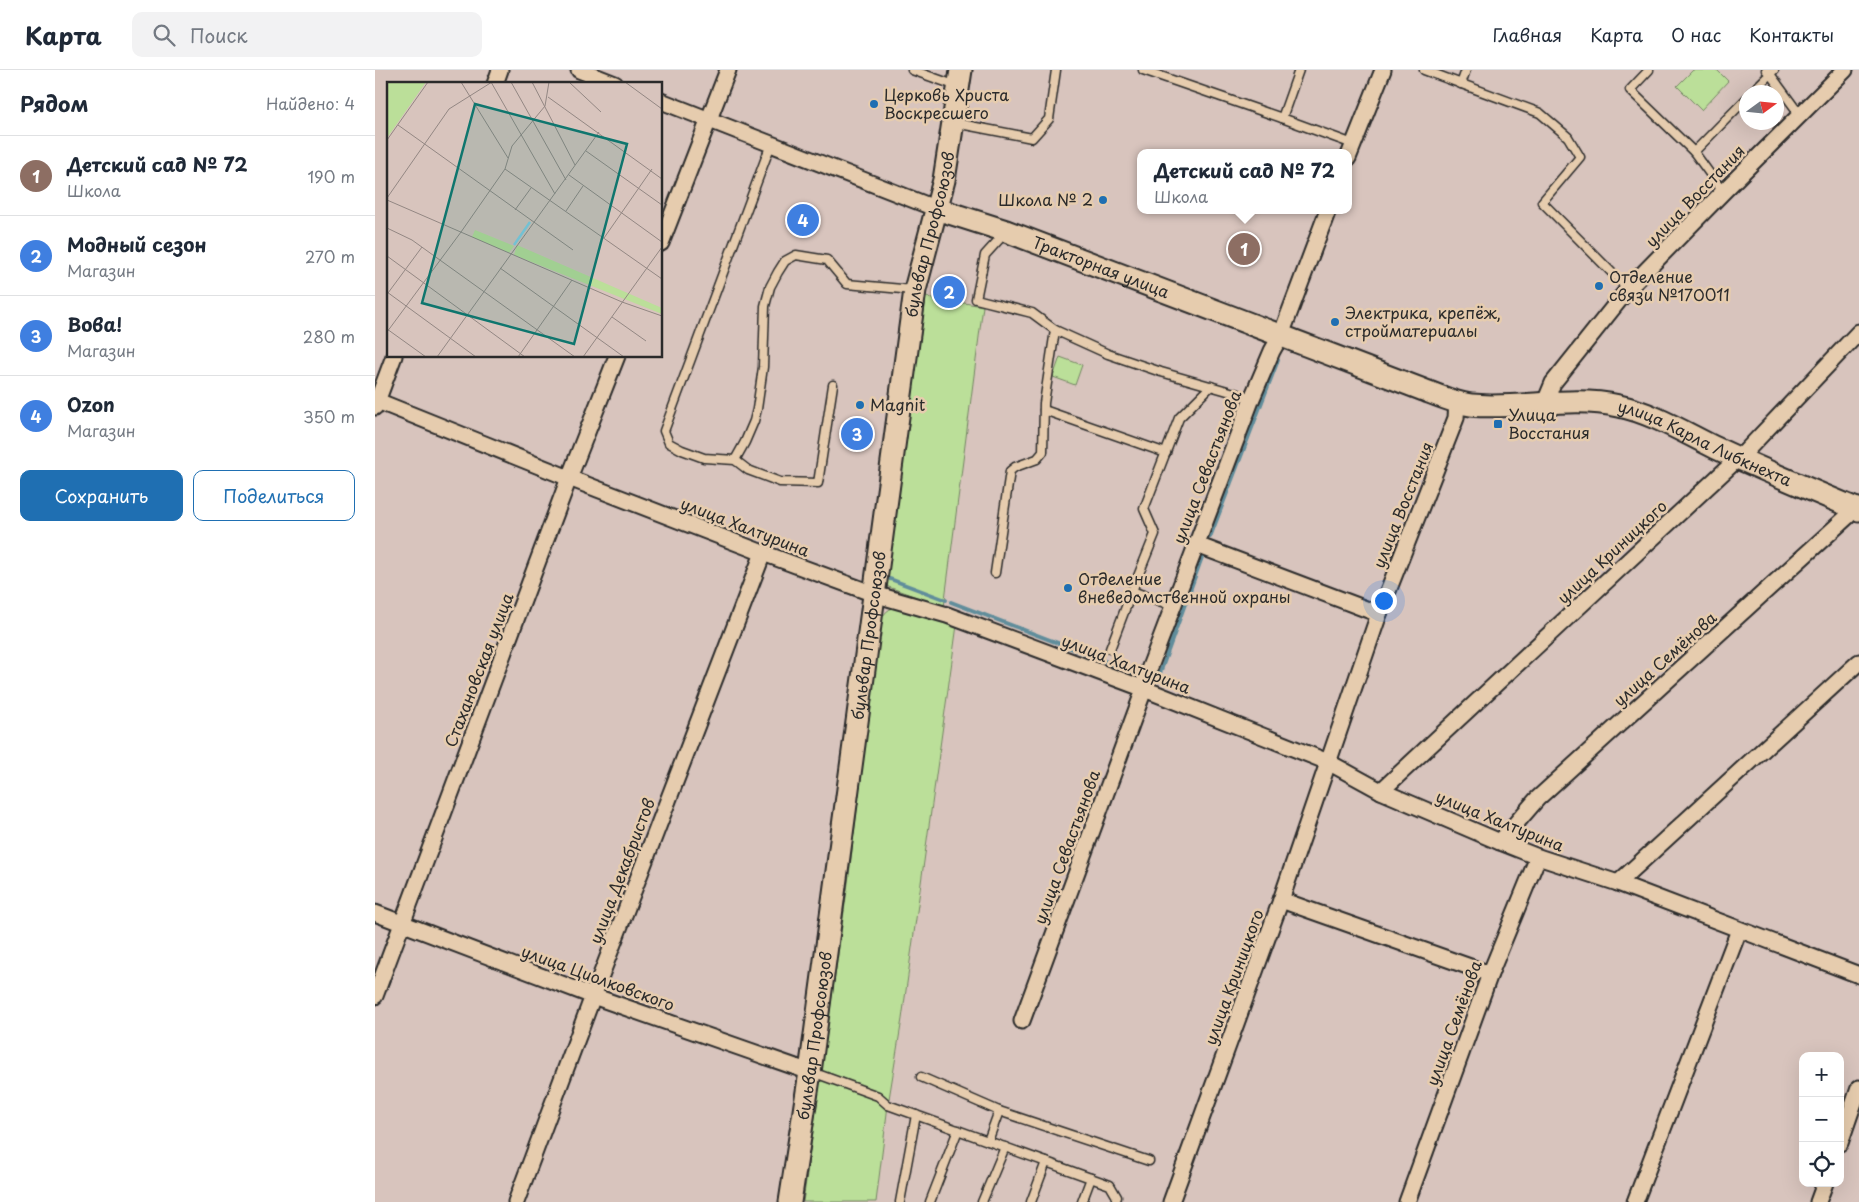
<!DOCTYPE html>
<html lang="ru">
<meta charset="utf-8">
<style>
body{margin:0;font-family:"Playpen Sans",sans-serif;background:#f2f2f3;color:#1f2937}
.controls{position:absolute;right:15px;bottom:15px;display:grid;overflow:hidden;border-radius:10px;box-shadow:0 5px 20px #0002}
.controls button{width:45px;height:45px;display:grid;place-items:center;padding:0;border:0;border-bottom:1px solid #e0e1e3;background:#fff;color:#1f2937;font:25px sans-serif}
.compass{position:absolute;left:1364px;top:15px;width:45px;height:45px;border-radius:50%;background:#fff;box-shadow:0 5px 20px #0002;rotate:75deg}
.you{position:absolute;left:1008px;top:530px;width:18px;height:18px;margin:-12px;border:4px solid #fff;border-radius:50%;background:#1a73e8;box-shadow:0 0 0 8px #1a73e833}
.badge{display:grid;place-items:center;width:32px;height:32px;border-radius:50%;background:#1f6fb2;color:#fff;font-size:16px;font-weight:700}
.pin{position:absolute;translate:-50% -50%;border:2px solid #fff;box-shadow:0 1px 5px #0006}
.popup{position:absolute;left:762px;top:79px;width:215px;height:65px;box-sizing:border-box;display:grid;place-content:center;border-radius:10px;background:#fff;filter:drop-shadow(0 1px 4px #0005);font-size:16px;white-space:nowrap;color:#747a83}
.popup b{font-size:19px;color:#1f2937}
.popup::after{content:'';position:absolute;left:50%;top:100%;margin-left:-10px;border:10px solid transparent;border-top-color:#fff}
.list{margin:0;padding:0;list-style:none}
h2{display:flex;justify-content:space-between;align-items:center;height:65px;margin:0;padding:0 20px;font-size:21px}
h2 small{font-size:16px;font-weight:400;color:#747a83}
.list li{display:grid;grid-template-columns:32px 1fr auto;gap:15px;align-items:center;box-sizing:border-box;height:80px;padding:0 20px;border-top:1px solid #e0e1e3}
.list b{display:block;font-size:19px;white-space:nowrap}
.list p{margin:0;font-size:16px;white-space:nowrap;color:#747a83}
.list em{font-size:16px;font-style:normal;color:#747a83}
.actions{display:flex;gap:10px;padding:15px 20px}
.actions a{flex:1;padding:11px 0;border:1px solid #1f6fb2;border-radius:10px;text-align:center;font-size:18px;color:#1f6fb2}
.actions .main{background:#1f6fb2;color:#fff}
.icon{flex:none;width:28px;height:28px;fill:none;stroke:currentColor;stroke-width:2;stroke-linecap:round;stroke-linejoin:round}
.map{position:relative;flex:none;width:1484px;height:1132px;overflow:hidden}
header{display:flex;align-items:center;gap:30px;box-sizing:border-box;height:70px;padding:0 25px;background:#fff;border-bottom:1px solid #e0e1e3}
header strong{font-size:24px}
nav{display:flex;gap:28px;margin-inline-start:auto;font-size:18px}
.search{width:350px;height:45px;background:#f2f2f3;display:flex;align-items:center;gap:12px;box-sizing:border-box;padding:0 18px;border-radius:10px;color:#747a83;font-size:19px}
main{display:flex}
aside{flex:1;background:#fff}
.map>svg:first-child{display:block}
.green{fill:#bbdf99;stroke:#738562}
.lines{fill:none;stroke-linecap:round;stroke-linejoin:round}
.stream{stroke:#618d9b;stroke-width:4}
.service-casing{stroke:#2b2b2b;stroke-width:11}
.minor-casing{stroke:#2b2b2b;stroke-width:19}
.secondary-casing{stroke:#2b2b2b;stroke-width:25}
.service{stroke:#e6ccae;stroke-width:8}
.minor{stroke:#e6ccae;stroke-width:15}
.secondary{stroke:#e6ccae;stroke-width:21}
.poi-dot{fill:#1f6fb2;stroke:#e6ccae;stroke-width:2}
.labels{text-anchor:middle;stroke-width:5;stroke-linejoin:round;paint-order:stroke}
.poi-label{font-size:16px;fill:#2b2b2b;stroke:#e6ccae;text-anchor:start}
.street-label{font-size:16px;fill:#2b2b2b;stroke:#e6ccae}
.inset-river{fill:none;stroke:#85cee5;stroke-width:2.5}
.inset-road{fill:none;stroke:#938783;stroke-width:1}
.view{fill:#0f766e;fill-opacity:0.15;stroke:#0f766e;stroke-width:2.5}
.inset-edge{fill:none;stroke:#2b2b2b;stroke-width:2.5}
</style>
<header>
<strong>Карта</strong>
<div class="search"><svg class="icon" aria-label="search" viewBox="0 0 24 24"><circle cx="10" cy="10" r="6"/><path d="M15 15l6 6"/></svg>Поиск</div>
<nav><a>Главная</a><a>Карта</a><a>О нас</a><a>Контакты</a></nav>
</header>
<main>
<aside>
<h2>Рядом<small>Найдено: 4</small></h2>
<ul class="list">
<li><span class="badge" style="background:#8d6e63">1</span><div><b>Детский сад № 72</b><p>Школа</p></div><em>190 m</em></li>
<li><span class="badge" style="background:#3f7fe0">2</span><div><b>Модный сезон</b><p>Магазин</p></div><em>270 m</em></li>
<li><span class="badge" style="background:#3f7fe0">3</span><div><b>Вова!</b><p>Магазин</p></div><em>280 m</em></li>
<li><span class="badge" style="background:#3f7fe0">4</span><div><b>Ozon</b><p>Магазин</p></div><em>350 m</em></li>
</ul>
<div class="actions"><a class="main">Сохранить</a><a>Поделиться</a></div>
</aside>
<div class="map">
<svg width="1484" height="1132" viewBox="0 0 1484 1132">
<rect width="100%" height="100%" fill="#d8c4bd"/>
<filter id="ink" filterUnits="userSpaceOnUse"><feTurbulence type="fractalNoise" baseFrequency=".02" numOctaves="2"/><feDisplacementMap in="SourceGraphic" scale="10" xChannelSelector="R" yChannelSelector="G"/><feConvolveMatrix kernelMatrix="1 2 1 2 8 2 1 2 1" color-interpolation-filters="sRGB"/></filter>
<g filter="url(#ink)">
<g class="green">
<polygon points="1318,0 1342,0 1353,11 1326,40 1302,16"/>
<polygon points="551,227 608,236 569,537 511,516"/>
<polygon points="685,287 707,295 700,315 678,307"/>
<path d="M523 536 582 555 527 949 513 1035 501 1132H428L473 813 505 551C509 543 514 538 523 536Z"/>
</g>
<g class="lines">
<g class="stream">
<polyline points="835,467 903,290"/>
<polyline points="515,509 571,530"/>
<polyline points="576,532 766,605"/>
<polyline points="778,609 782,611 827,487"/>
</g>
<g class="service-casing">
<g id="service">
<polyline points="537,0 582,16"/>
<polyline points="768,0 907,48 924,0"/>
<polyline points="1049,0 1165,43 1193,67 1205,87 1167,132 1253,219"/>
<polyline points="1274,0 1255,20 1319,82 1348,122"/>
<polyline points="1399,0 1395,4 1425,45"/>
<polyline points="1086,14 1091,0"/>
<polyline points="1377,22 1395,4 1391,0"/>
<polyline points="907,48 978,74"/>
<polyline points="580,53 657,68 674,49 681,0"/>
<polyline points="396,74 289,361 294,373 307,380 329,388 360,390 373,400 405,412 443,413 458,315"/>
<polyline points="1319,82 1372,28"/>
<polyline points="630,163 610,185 601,229 657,243 680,260 733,284 786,302 877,328"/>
<polyline points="669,340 791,383"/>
<polyline points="360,390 370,372 379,351 382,339 388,297 390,236 395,217 403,202 410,191 421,185 452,190 472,214 538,220"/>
<polyline points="620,503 635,401 640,397 662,389 668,382 669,333 680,260"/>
<polyline points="798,536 757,521 780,464 769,439 804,348 836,316"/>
<polyline points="735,579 757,521"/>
<polyline points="437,1002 503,1026 513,1035 735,1115 742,1127 740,1132"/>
<polyline points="546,1007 624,1041 774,1091"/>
<polyline points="613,1071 624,1041"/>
<polyline points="525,1132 541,1045"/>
<polyline points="555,1132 583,1060"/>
<polyline points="607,1132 630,1077"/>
<polyline points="656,1132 671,1092"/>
<polyline points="707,1132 716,1108"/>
</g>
</g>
<g class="minor-casing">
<g id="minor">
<polyline points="204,0 240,14"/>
<polyline points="120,14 125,0"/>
<polyline points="286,31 562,139"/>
<polyline points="973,88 1008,0"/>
<polyline points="286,173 353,0"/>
<polyline points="0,330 194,408 388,483 499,524 572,545 767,618 953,692 1006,721 1125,772 1163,787 1243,813 1484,905"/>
<polyline points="1170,332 1178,313 1253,219 1348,122 1470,0"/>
<polyline points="0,337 19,286"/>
<polyline points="822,475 1004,544"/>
<polyline points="1006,721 1371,381 1484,262"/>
<polyline points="1125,772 1162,729 1484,436"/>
<polyline points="1243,813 1484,592"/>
<polyline points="906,830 1115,904"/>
<polyline points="0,843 218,926 435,1002"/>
<polyline points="0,926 194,408 242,286"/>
<polyline points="647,951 767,625 767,618 877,328 897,281 906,265 953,140"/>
<polyline points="1465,1073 1484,1018"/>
<polyline points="141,1132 218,926 388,483"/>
<polyline points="796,1132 906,830 1004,544 1081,348 1082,332"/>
<polyline points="1032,1132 1115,904 1163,787"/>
<polyline points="1260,1132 1364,860"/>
<polyline points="1443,1132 1450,1113"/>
</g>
</g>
<g class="secondary-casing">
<g id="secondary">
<path id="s1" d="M562 139 631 161 1046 319C1062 325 1079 333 1096 335 1146 340 1194 325 1244 336 1278 343 1310 363 1341 378 1388 400 1436 420 1484 440"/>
<path id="s2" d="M415 1132 435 1002 540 220 569 110 586 0"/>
</g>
</g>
<use href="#service" class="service"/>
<use href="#minor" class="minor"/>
<use href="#secondary" class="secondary"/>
</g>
</g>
<g class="poi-dot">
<circle cx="499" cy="34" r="5"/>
<circle cx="728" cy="130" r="5"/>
<circle cx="1224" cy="216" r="5"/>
<circle cx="960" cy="252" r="5"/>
<circle cx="485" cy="335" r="5"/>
<rect x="1118" y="349" width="10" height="10" rx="2.5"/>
<circle cx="693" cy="518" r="5"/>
</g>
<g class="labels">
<g class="poi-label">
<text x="509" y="31">Церковь Христа<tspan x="509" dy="18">Воскресшего</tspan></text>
<text x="718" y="136" text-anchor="end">Школа № 2</text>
<text x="1234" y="213">Отделение<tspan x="1234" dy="18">связи №170011</tspan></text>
<text x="970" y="249">Электрика, крепёж,<tspan x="970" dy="18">стройматериалы</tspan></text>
<text x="495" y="341">Magnit</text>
<text x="1133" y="351">Улица<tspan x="1133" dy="18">Восстания</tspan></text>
<text x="703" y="515">Отделение<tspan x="703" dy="18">вневедомственной охраны</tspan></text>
</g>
<g class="street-label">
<text transform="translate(1320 126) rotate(-46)" y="6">улица Восстания</text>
<text dy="6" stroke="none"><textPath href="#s2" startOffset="978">бульвар Профсоюзов</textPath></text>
<text dy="6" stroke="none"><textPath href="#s1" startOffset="174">Тракторная улица</textPath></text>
<text dy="6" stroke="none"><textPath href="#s1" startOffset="811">улица Карла Либкнехта</textPath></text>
<text transform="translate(832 397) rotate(-69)" y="6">улица Севастьянова</text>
<text transform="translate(1028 435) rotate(-68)" y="6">улица Восстания</text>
<text transform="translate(370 457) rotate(21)" y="6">улица Халтурина</text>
<text transform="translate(1237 482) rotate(-43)" y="6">улица Криницкого</text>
<text dy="6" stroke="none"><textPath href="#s2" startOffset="572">бульвар Профсоюзов</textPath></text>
<text transform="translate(1290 589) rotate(-42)" y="6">улица Семёнова</text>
<text transform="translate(751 594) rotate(21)" y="6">улица Халтурина</text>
<text transform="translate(104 600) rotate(-69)" y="6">Стахановская улица</text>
<text transform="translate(1125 751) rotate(22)" y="6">улица Халтурина</text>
<text transform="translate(692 777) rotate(-70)" y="6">улица Севастьянова</text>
<text transform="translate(247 801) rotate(-69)" y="6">улица Декабристов</text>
<text transform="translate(859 907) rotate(-70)" y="6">улица Криницкого</text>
<text transform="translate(223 908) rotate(20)" y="6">улица Циолковского</text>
<text transform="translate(1079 953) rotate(-70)" y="6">улица Семёнова</text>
<text dy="6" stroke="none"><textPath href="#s2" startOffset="168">бульвар Профсоюзов</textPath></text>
</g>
</g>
<g transform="translate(12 12)">
<rect width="275" height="275" fill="#d8c4bd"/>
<path d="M0 0H39L0 56ZM88 148 127 164 122 171 85 155ZM130 163 275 226V232L127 173Z" fill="#bbdf99"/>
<path class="inset-river" d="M127 163 143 140"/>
<path class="inset-road" d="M74 0 121 76M104 0 168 112M124 0 179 98M145 0 188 83M182 0 214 30M238 0 275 27M161 15 275 97M11 43 186 168M0 58 41 0M199 69 275 123M118 87 275 197M182 93 275 160M0 116 62 27 105 0M0 118 235 220 275 234M128 128 144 106M179 129 196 104M0 146 25 158 188 275M74 150 118 87 125 64 158 24 162 0M217 156 265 87M0 174 138 275M113 186 237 275M0 210 89 275M1 211 35 165M225 235 259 259M0 247 39 275M0 250 74 150M50 275 212 50M131 275 185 198M196 275 275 165"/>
<path class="view" d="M88 22 240 62 187 262 35 221Z"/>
<rect width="275" height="275" class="inset-edge"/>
</g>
</svg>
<div class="controls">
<button>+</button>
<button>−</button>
<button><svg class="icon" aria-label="locate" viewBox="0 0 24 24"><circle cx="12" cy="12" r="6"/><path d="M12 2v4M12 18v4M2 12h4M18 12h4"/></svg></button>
</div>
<svg class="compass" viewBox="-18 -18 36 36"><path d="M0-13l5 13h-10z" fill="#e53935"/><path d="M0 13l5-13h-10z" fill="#747a83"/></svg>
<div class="you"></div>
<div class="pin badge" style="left:869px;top:179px;background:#8d6e63">1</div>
<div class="popup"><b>Детский сад № 72</b>Школа</div>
<div class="pin badge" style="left:574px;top:222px;background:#3f7fe0">2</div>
<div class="pin badge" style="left:482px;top:364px;background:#3f7fe0">3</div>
<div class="pin badge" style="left:428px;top:150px;background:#3f7fe0">4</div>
</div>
</main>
